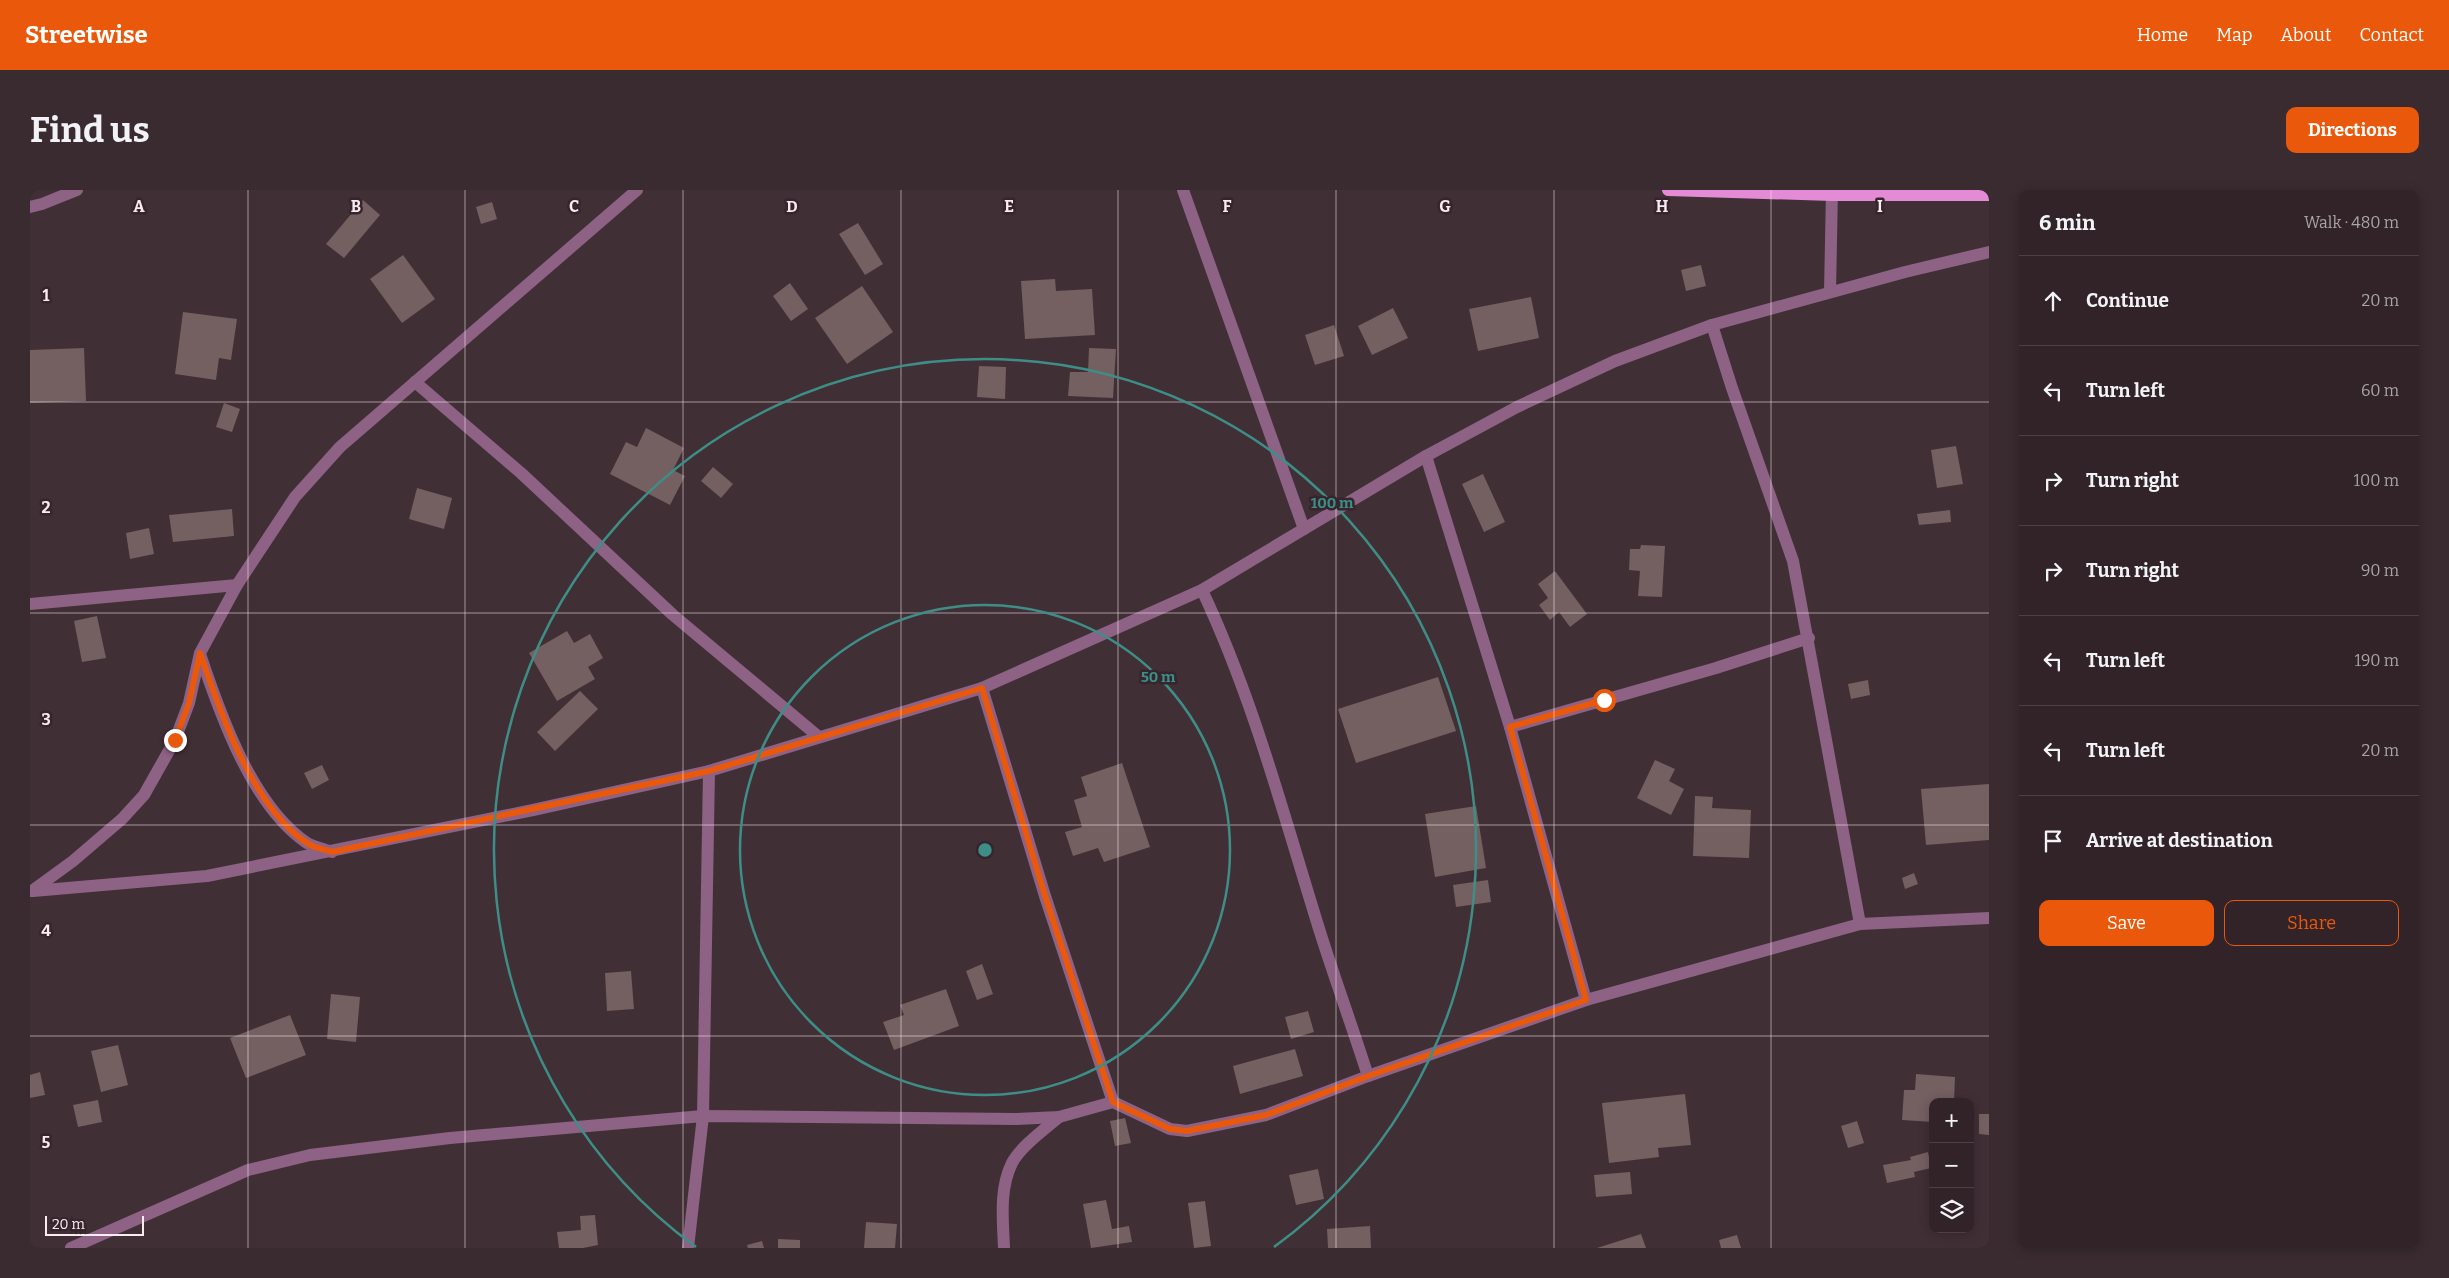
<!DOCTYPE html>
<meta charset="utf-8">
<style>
body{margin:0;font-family:Bitter,serif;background:#392b30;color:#f1f3f6}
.controls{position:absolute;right:15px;bottom:15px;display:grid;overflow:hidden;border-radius:10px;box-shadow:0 2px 12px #0003}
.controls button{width:45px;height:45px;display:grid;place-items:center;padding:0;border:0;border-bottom:1px solid #4c4045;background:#312328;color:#f1f3f6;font:25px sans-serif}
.scale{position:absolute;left:15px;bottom:12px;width:99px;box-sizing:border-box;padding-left:5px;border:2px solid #f8ecf0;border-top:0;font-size:14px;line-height:18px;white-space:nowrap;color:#f8ecf0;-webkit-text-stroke:4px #36252c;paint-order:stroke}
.stop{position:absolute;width:15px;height:15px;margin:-11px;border:4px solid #ea580c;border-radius:50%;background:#fff}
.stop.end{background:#ea580c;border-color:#fff;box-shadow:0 1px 5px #0008}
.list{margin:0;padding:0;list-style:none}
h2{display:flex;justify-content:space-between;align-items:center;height:65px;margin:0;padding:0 20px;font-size:21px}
h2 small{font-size:16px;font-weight:400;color:#a8a4a8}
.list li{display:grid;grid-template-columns:32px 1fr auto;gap:15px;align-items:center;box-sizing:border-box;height:90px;padding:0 20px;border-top:1px solid #4c4045}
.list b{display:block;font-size:19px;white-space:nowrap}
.list em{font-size:16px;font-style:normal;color:#a8a4a8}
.actions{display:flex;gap:10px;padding:15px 20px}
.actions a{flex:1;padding:11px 0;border:1px solid #ea580c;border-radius:10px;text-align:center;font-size:18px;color:#ea580c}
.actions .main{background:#ea580c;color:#fff}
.icon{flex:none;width:28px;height:28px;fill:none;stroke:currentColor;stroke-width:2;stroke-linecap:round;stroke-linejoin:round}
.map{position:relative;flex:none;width:1959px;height:1058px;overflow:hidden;border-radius:10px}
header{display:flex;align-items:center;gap:30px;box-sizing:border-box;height:70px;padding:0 25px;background:#ea580c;color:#fff}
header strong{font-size:24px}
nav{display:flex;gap:28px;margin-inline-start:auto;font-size:18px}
.intro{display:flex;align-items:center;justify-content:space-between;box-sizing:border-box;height:120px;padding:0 30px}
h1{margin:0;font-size:35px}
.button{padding:12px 22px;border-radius:10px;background:#ea580c;color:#fff;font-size:18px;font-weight:700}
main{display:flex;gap:30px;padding:0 30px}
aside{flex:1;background:#312328;border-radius:10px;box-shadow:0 2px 12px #0003}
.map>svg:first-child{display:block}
.building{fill:#745f61}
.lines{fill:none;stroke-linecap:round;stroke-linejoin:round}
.minor{stroke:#8d6285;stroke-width:12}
.major{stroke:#e38bd4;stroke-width:12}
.route{stroke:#ea580c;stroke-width:6}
.grid{fill:none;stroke:#f8ecf0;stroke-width:1;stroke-opacity:0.55}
.ring{fill:none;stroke:#3e8e88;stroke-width:2.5}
.grid-label{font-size:16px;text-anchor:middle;font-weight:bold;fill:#f8ecf0;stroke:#36252c;stroke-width:5;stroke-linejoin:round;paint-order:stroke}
.centre{fill:#3e8e88;stroke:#36252c;stroke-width:2.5}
.ring-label{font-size:15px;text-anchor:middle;font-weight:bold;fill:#3e8e88;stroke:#36252c;stroke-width:5;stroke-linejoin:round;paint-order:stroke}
</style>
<header>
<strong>Streetwise</strong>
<nav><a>Home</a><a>Map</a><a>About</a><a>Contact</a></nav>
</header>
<div class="intro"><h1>Find us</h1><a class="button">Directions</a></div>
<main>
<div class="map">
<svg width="1959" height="1058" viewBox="0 0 1959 1058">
<rect width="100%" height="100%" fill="#412f36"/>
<g class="building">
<polygon points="333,10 350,25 314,68 296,54"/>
<polygon points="462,12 467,29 451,34 446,17"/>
<polygon points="828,33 853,74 835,85 809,44"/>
<polygon points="373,65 405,109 372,133 340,89"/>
<polygon points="1671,75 1676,96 1656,101 1651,80"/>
<polygon points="1025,89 1026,101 1062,99 1065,145 995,149 991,91"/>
<polygon points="760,93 778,119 761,131 743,106"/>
<polygon points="832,96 863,142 817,174 785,128"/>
<polygon points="1501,107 1509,148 1448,161 1439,119"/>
<polygon points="1363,118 1378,148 1342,165 1328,136"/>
<polygon points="153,122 207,129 201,170 189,168 186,190 145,184"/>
<polygon points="1304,135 1314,166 1285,175 1275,145"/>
<polygon points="54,158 56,211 0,213 0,160"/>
<polygon points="1059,158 1086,159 1083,208 1038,206 1040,182 1058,182"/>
<polygon points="949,176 976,177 975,209 947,207"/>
<polygon points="194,213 210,219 202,242 186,237"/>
<polygon points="616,238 654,258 643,280 655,286 640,315 580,284 596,252 607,257"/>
<polygon points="1926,256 1933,294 1907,298 1901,260"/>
<polygon points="683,277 703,294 691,308 671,291"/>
<polygon points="1453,284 1475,332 1454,342 1432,294"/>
<polygon points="387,298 422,308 414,339 379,329"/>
<polygon points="202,319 204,346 143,352 139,325"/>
<polygon points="1920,320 1921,332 1889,335 1887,324"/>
<polygon points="119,338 124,364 100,369 96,343"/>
<polygon points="1611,355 1635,356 1632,407 1608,406 1610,381 1599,380 1600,359 1610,359"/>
<polygon points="1525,381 1557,424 1540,437 1529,422 1520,430 1509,415 1518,408 1508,394"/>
<polygon points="67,426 76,468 52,472 44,431"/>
<polygon points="537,441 544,453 560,444 573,468 558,477 565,489 527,511 499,463"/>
<polygon points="1408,487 1426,541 1326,573 1308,519"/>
<polygon points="1838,490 1840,505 1821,509 1818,494"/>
<polygon points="550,501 568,519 525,561 507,542"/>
<polygon points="1625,570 1645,579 1639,591 1654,599 1641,625 1607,608"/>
<polygon points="1092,573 1120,657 1074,672 1068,658 1043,666 1035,642 1052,637 1044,610 1057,606 1051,587"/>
<polygon points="292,575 299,590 282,599 274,583"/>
<polygon points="1959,594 1959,650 1896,655 1891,599"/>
<polygon points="1665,606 1683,607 1682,618 1721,620 1719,668 1663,666"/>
<polygon points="1446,616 1456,678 1405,687 1395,624"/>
<polygon points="1884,683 1888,694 1875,699 1872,688"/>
<polygon points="1458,690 1461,712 1426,717 1423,695"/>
<polygon points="952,774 963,804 947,810 936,781"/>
<polygon points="601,781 604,819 577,821 575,783"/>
<polygon points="916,799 929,836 864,860 853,832 874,825 870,815"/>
<polygon points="301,804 330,807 326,852 297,849"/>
<polygon points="1278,821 1284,842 1261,849 1255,827"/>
<polygon points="260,825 276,865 216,888 200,848"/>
<polygon points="88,855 98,895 71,902 61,861"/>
<polygon points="1265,859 1273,886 1210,904 1203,876"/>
<polygon points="10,882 15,905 0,908 0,885"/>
<polygon points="1886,884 1925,887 1924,912 1903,912 1903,932 1872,930 1874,900 1885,900"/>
<polygon points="1655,904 1661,955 1628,958 1629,967 1579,973 1572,913"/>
<polygon points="68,910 72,932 48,937 43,915"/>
<polygon points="1949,924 1959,924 1959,945 1949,944"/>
<polygon points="1095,928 1101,953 1085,956 1080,931"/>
<polygon points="1827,931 1834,953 1818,958 1811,936"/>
<polygon points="1898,962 1901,978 1884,982 1885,987 1857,993 1853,975 1881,970 1880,967"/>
<polygon points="1288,979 1294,1009 1266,1015 1259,985"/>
<polygon points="1600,982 1602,1004 1566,1007 1564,985"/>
<polygon points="1076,1010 1082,1039 1099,1036 1102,1052 1061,1058 1053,1014"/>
<polygon points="1175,1011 1181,1056 1164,1058 1158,1013"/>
<polygon points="565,1025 568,1055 553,1058 529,1058 527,1042 551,1040 550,1026"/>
<polygon points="836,1032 867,1034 865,1058 834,1058"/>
<polygon points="1340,1036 1341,1058 1298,1058 1297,1039"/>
<polygon points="1611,1044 1616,1058 1567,1058"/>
<polygon points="1707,1045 1711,1058 1691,1058 1689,1050"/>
<polygon points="748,1049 770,1050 770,1058 748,1058"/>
<polygon points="732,1051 734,1058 718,1058 717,1055"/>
</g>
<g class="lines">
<g class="minor">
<polyline points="1153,0 1274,339"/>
<polyline points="0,17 12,14 47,0"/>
<polyline points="1800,102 1802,0"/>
<polyline points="1682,135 1702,198 1763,371 1830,734 1959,728"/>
<polyline points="385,192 491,283 643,425 789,547"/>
<polyline points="1396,266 1480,537 1556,810"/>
<path d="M1172 400C1225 513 1254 627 1291 745 1306 792 1323 839 1338 886"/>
<polyline points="0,414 207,395"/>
<path d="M170 464C190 524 222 616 277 653 284 657 294 659 302 662"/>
<polyline points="952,498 1015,706 1083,912"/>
<polyline points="1480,537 1686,478 1779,448"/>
<polyline points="2,701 43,671 92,629 114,605 145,550 159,513 170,463 207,395 265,307 310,257 607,0"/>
<polyline points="3,701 177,686 503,620 679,581 952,498 1172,400 1396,266 1487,217 1585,171 1682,135 1875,82 1959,62"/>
<polyline points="41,1058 218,980 280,965 420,948 673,926 986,929 1029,927 1083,912 1140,939 1157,941 1236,925 1338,886 1556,810 1830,734"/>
<polyline points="658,1058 673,926 679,581"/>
<path d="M974 1058C973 1031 969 999 982 973 990 957 1015 939 1029 927"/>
</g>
<polyline class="major" points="1638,0 1802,5 1959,5"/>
</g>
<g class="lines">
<path class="route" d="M145 550 159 513 170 463C190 522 223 618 277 653 284 658 294 659 302 662L679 581 952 498 1015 706 1083 912 1140 939 1157 941 1236 925 1338 886 1556 810 1480 537 1574 510"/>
</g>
<path class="grid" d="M218 0V1058M435 0V1058M653 0V1058M871 0V1058M1088 0V1058M1306 0V1058M1524 0V1058M1741 0V1058M0 212H1959M0 423H1959M0 635H1959M0 846H1959"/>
<g class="ring">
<circle cx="955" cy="660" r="245"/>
<path d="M666 1057A491 491 0 1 1 1244 1057"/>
</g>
<g class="grid-label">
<text x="109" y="22">A</text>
<text x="326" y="22">B</text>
<text x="544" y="22">C</text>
<text x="762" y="22">D</text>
<text x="979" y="22">E</text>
<text x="1197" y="22">F</text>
<text x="1415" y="22">G</text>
<text x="1632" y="22">H</text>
<text x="1850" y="22">I</text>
<text x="16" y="111">1</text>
<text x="16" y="323">2</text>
<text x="16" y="535">3</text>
<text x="16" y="746">4</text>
<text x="16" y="958">5</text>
</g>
<circle cx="955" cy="660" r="8" class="centre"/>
<g class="ring-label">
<text x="1302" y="318">100 m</text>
<text x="1128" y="492">50 m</text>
</g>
</svg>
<div class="controls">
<button>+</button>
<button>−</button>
<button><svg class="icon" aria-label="layers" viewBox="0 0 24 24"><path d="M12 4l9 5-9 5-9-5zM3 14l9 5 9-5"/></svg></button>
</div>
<div class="scale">20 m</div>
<div class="stop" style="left:1574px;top:510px"></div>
<div class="stop end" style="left:145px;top:550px"></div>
</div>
<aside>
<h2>6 min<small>Walk · 480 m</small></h2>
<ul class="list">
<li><svg class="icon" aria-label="ahead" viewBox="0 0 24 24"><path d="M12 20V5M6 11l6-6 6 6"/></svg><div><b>Continue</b></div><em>20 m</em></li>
<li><svg class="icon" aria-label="left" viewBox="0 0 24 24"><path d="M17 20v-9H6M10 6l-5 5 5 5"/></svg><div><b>Turn left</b></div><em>60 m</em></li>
<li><svg class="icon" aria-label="right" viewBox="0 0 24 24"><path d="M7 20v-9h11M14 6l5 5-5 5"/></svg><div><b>Turn right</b></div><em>100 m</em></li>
<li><svg class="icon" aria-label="right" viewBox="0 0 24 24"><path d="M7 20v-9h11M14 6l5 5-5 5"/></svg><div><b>Turn right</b></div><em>90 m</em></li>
<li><svg class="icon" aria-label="left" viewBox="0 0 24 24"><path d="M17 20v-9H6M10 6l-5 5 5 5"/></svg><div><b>Turn left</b></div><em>190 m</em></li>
<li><svg class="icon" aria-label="left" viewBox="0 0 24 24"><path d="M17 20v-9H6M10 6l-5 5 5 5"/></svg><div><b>Turn left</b></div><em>20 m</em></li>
<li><svg class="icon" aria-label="arrive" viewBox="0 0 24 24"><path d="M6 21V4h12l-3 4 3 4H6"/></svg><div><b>Arrive at destination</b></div></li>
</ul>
<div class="actions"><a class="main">Save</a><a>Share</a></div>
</aside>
</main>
